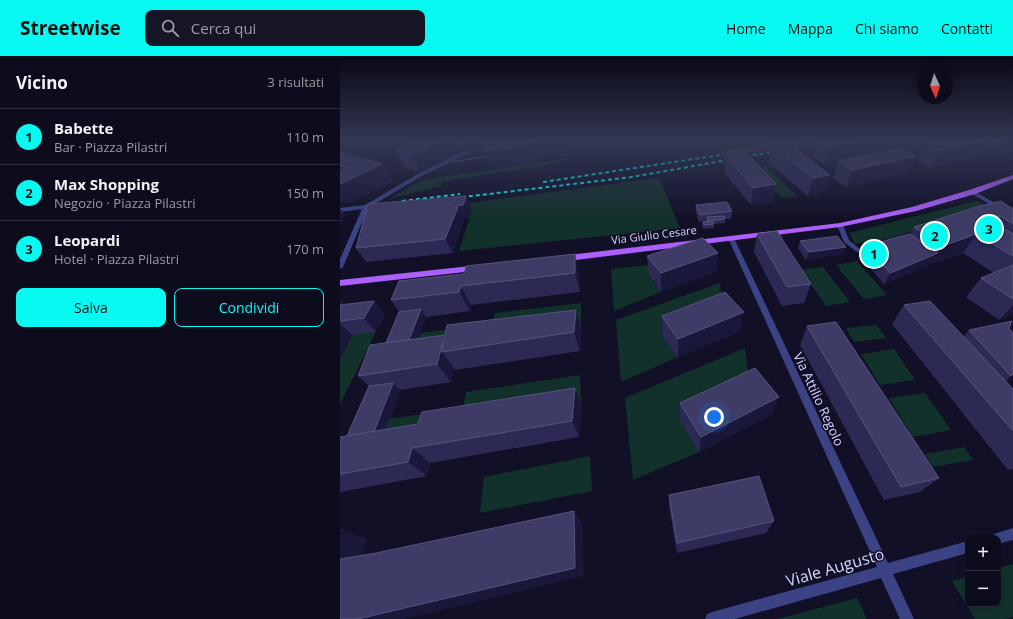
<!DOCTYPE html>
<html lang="it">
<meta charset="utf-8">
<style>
body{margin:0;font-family:"Open Sans",sans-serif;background:#161526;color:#f1f3f6}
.controls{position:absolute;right:12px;bottom:12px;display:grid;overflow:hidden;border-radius:8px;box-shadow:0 2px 10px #0003}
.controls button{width:36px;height:36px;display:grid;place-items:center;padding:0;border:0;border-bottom:1px solid #2d2c3b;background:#0d0c1d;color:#f1f3f6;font:20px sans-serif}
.compass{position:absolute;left:577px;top:12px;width:36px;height:36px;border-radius:50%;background:#0d0c1d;box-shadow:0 2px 10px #0003;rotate:176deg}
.you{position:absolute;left:374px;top:361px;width:14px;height:14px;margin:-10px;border:3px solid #fff;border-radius:50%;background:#1a73e8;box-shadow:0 0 0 6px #1a73e833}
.badge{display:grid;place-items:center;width:26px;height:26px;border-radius:50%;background:#05fbf2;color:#111;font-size:13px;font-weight:700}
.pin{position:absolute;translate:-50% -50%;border:2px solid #fff;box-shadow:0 1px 4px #0006}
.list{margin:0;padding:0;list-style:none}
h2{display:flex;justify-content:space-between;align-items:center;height:52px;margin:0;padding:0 16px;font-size:17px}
h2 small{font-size:13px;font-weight:400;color:#9a9ba4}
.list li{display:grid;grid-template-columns:26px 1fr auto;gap:12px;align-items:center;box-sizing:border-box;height:56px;padding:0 16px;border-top:1px solid #2d2c3b}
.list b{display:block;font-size:15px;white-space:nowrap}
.list p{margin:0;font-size:13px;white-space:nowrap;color:#9a9ba4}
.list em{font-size:13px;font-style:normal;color:#9a9ba4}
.actions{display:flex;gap:8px;padding:12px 16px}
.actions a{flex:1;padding:9px 0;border:1px solid #05fbf2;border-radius:8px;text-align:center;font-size:14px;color:#05fbf2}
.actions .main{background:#05fbf2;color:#111}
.icon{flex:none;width:22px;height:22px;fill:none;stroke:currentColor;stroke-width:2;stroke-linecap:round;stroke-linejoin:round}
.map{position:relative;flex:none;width:673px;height:563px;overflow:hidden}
header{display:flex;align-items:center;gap:24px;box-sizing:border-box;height:56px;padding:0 20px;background:#05fbf2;color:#111}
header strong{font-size:19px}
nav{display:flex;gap:22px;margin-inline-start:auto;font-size:14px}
.search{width:280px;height:36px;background:#161526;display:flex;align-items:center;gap:10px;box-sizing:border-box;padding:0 14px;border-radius:8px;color:#9a9ba4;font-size:15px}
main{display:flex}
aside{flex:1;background:#0d0c1d}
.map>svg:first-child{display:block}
.green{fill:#13312b}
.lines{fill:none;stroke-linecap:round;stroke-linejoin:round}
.minor{fill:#3c4385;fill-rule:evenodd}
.primary{fill:#ac5ffd;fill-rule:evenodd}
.rail{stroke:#05fbf2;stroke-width:2;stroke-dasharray:4 3;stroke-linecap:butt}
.wall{fill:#2c2954}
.shaded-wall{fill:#19173a}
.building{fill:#3e3c66;stroke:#56547e}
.labels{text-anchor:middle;stroke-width:3;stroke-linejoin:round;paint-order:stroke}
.far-street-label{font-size:11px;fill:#d6d7fe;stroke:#111027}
.street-label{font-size:13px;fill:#d6d7fe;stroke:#111027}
.near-street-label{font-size:16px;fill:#d6d7fe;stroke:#111027}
</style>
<header>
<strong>Streetwise</strong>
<div class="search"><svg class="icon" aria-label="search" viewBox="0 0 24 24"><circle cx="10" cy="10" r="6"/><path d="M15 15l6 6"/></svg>Cerca qui</div>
<nav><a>Home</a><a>Mappa</a><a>Chi siamo</a><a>Contatti</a></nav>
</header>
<main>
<aside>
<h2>Vicino<small>3 risultati</small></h2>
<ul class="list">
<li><span class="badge">1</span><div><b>Babette</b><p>Bar · Piazza Pilastri</p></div><em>110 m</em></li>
<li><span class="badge">2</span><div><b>Max Shopping</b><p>Negozio · Piazza Pilastri</p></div><em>150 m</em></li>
<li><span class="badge">3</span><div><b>Leopardi</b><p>Hotel · Piazza Pilastri</p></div><em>170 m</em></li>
</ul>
<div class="actions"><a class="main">Salva</a><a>Condividi</a></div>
</aside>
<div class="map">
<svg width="673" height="563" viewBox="0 0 673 563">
<rect width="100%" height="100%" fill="#111027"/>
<g class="green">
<polygon points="227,102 228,104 215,108 101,126 101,130 49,143 82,124"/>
<polygon points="425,110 457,140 443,142 412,112"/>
<polygon points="319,122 340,172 119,195 132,154 121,148"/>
<polygon points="637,145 645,149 553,182 515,188 509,177"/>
<polygon points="353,204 309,220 321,236 274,255 271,213"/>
<polygon points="517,205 547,239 524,243 496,209"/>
<polygon points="483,211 510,246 486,250 461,214"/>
<polygon points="380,227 383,255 338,301 281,326 276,264"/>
<polygon points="241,247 241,273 71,304 81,277 152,268 155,257"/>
<polygon points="536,269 546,282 514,286 506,272"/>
<polygon points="36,276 0,348 0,304 12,279"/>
<polygon points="405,292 410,330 359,396 293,424 285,342"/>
<polygon points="554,293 575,324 540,329 521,298"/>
<polygon points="240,319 241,349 99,372 38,394 49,363 123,352 126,336"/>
<polygon points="585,337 611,374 573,381 549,342"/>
<polygon points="624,391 633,404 593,411 585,398"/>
<polygon points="250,400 252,435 140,457 144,421"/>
<polygon points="673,508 673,561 666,563 635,563 612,525 628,520 628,548 658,548 658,512"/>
<polygon points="517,542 527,563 438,563"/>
</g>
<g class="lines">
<g class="minor">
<polygon points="155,85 161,85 124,99 113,105 158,97 160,98 160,99 113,107 111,106 80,121 28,152 3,211 0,213 0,203 22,153 0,156 0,152 25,149 76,119 120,97"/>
<polygon points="630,135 634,135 662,151 659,153 655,153 655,151 630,137"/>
<polygon points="500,167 503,169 509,184 520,193 534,189 537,191 521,196 517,196 504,186 497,169"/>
<polygon points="391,180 394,182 548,507 628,485 628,497 553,518 574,563 560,563 541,522 395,563 365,563 367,558 372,556 537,511 388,182"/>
<polygon points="673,472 673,484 658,488 658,482 652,482 654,478"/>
</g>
<g class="primary">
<polygon points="673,119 673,123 635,138 576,155 500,171 220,206 215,203 220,200 500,167 572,151 629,134"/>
<polygon points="140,209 145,212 143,214 0,230 0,224"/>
</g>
<g class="rail">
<polyline points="203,126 393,97"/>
<polyline points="115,142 292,121 492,85"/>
<polyline points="62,145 120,138"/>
</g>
</g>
<g class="wall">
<polygon points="147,85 268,85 269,90 252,94 246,90 176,109 153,112 150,107 146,95 141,96"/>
<polygon points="443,85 574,85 572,90 511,102 568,117 506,131 493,122 499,105 484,108 473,100 476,87 453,91 485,136 468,140 429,107 431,95 409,99 433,146 411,149 384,116 385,103 381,100 381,96"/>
<polygon points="576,85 673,85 671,94 660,96 648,91 643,100 590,112 578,106 586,89"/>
<polygon points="114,87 127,91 121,93 116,91"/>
<polygon points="55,94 116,98 81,116 64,111"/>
<polygon points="0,96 42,108 53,125 12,146 0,147"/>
<polygon points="126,140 132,153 129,163 124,163 124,165 113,197 26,206 16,192"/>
<polygon points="356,149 392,155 391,163 385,163 385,167 374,168 374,172 364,173 362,170 363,166 367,166 367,165 359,166 356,157"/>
<polygon points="673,151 673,258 659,264 626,241 641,222 654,217 623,197 591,208 544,228 521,201 526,190 570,178 574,171"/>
<polygon points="417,178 471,228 464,247 442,250 414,196"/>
<polygon points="460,185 506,191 503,198 466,204 458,192"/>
<polygon points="378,197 376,216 321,236 309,219 307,200"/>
<polygon points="239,217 240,236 131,249 130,255 86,261 78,283 105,279 236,254 241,273 240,295 115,314 114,312 111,326 60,334 46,374 78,368 235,332 241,349 239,381 90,407 87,420 0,436 0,418 7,380 29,330 18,320 46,287 59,256 51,244 124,218"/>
<polygon points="0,243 6,249 34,245 45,259 36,276 12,279 0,304"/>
<polygon points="564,249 624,280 629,274 669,272 673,318 666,325 673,333 673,413 668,414 552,268"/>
<polygon points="322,260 400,275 338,301 322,279"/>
<polygon points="467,270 599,422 580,436 544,444 460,289"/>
<polygon points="340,347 432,358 359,396 340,364"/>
<polygon points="329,439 434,465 426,477 337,497 329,451"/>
</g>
<g class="shaded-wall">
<polygon points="101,85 110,85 116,98 81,116 72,99"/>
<polygon points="157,85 188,85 144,90 146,95 141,96 138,89"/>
<polygon points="198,85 245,85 246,90 176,109 153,112 147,95"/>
<polygon points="250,85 268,85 269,90 252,94"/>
<polygon points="282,85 290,85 282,87"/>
<polygon points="471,85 477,85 476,87 437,94 434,91"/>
<polygon points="522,85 574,85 572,90 484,108 489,91"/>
<polygon points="588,85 605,85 585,89"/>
<polygon points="647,85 652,85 643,100 590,112 599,95"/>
<polygon points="667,85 673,85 673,90 671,94 660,96"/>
<polygon points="125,88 127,91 121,93 120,90"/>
<polygon points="432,92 431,95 389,102 387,99"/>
<polygon points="576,100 568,117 506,131 512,114"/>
<polygon points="42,108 53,125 12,146 0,147 0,128"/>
<polygon points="490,119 485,136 468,140 473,122"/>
<polygon points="436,128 433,146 411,149 413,132"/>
<polygon points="126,140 132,153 129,163 124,163 124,165 113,197 105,183 115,150"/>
<polygon points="0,153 5,159 0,171"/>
<polygon points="660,160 647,179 648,164"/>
<polygon points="636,178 623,197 591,208 544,228 550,217 598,197 603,190"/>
<polygon points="506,191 503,198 466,204 469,196"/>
<polygon points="378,197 376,216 321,236 321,217"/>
<polygon points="235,198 239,217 240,236 235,217"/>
<polygon points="121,230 131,249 130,255 119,236"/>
<polygon points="0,243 13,256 0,255"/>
<polygon points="34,245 45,259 36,276 24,262"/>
<polygon points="673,249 673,258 659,264"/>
<polygon points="81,253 86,261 71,304 48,308"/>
<polygon points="236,254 241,273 240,295 234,276"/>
<polygon points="404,256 400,275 338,301 338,283"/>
<polygon points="0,267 12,279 0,304"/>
<polygon points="103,286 102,296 114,312 111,326 97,308"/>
<polygon points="53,327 60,334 38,394 11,399"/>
<polygon points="235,332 241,349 239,381 232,365"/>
<polygon points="439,341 432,358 359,396 361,381"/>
<polygon points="72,392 90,407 87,420 68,406"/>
<polygon points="234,455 242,467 244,520 64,563 18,563"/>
<polygon points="0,472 27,483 17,513 0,508"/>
</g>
<g class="building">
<polygon points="77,85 101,85 72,99 55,94"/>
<polygon points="120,85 125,88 120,90 114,87"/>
<polygon points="147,85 157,85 138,89"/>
<polygon points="164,85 198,85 170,92 147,95 144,90"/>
<polygon points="443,85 471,85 450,89 448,87 432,90 432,92 406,96 386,99 386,100 385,100 381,96"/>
<polygon points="479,85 522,85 489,91"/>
<polygon points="606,85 647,85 599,95 586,89"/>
<polygon points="448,87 490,119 473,122 432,90"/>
<polygon points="561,92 576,100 512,114 499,105"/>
<polygon points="0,96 42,108 0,128 0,116 10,112 0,110"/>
<polygon points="406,96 436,128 413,132 386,99"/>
<polygon points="126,140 123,149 115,150 115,151 118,151 105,183 16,192 28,148"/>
<polygon points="661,145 673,153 673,168 660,160 648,164 673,178 673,200 636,178 603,190 574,171 640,150"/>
<polygon points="387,146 392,155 360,159 356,149"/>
<polygon points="384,160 385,163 368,165 367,161"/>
<polygon points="373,165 374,168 364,169 363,166"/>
<polygon points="437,175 471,228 447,231 417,178"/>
<polygon points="570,178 598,197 550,217 526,190"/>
<polygon points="497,180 506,191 469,196 460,185"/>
<polygon points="363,182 378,197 321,217 307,200"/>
<polygon points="235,198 235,217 121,230 119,236 51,244 59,225 124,218 126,210"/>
<polygon points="673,209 673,243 641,222"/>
<polygon points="385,236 404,256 338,283 322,260"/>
<polygon points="34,245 24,262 0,265 0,249"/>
<polygon points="590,245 673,333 673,375 564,249"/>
<polygon points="81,253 69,284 46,287 59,256"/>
<polygon points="236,254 234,276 102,296 103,286 97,308 18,320 30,289 105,279 107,269"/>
<polygon points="672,265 669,272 673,277 673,318 671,320 629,274"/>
<polygon points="496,266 599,422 561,431 467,270"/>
<polygon points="415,312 439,341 361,381 340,347"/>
<polygon points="53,327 34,376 7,380 29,330"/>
<polygon points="235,332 232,365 72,392 68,406 0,418 0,381 78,368 82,356"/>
<polygon points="419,420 434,465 337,487 329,439"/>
<polygon points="234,455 235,512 18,563 0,563 0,503 36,497"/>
</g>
<linearGradient id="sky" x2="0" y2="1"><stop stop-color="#090915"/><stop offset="0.52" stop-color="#323752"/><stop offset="1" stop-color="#323752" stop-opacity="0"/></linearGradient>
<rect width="673" height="164" fill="url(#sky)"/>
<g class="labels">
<g class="far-street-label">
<text transform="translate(314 179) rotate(-7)" y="4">Via Giulio Cesare</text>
</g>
<g class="street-label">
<text transform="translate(479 343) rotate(65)" y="5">Via Attilio Regolo</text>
</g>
<g class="near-street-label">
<text transform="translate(495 511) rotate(-16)" y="6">Viale Augusto</text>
</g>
</g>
</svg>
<div class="controls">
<button>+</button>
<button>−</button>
</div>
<svg class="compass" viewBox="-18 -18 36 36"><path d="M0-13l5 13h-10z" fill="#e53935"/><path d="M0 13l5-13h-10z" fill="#9a9ba4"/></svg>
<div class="you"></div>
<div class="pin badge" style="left:534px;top:198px">1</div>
<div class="pin badge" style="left:595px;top:180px">2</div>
<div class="pin badge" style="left:649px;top:173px">3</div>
</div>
</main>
